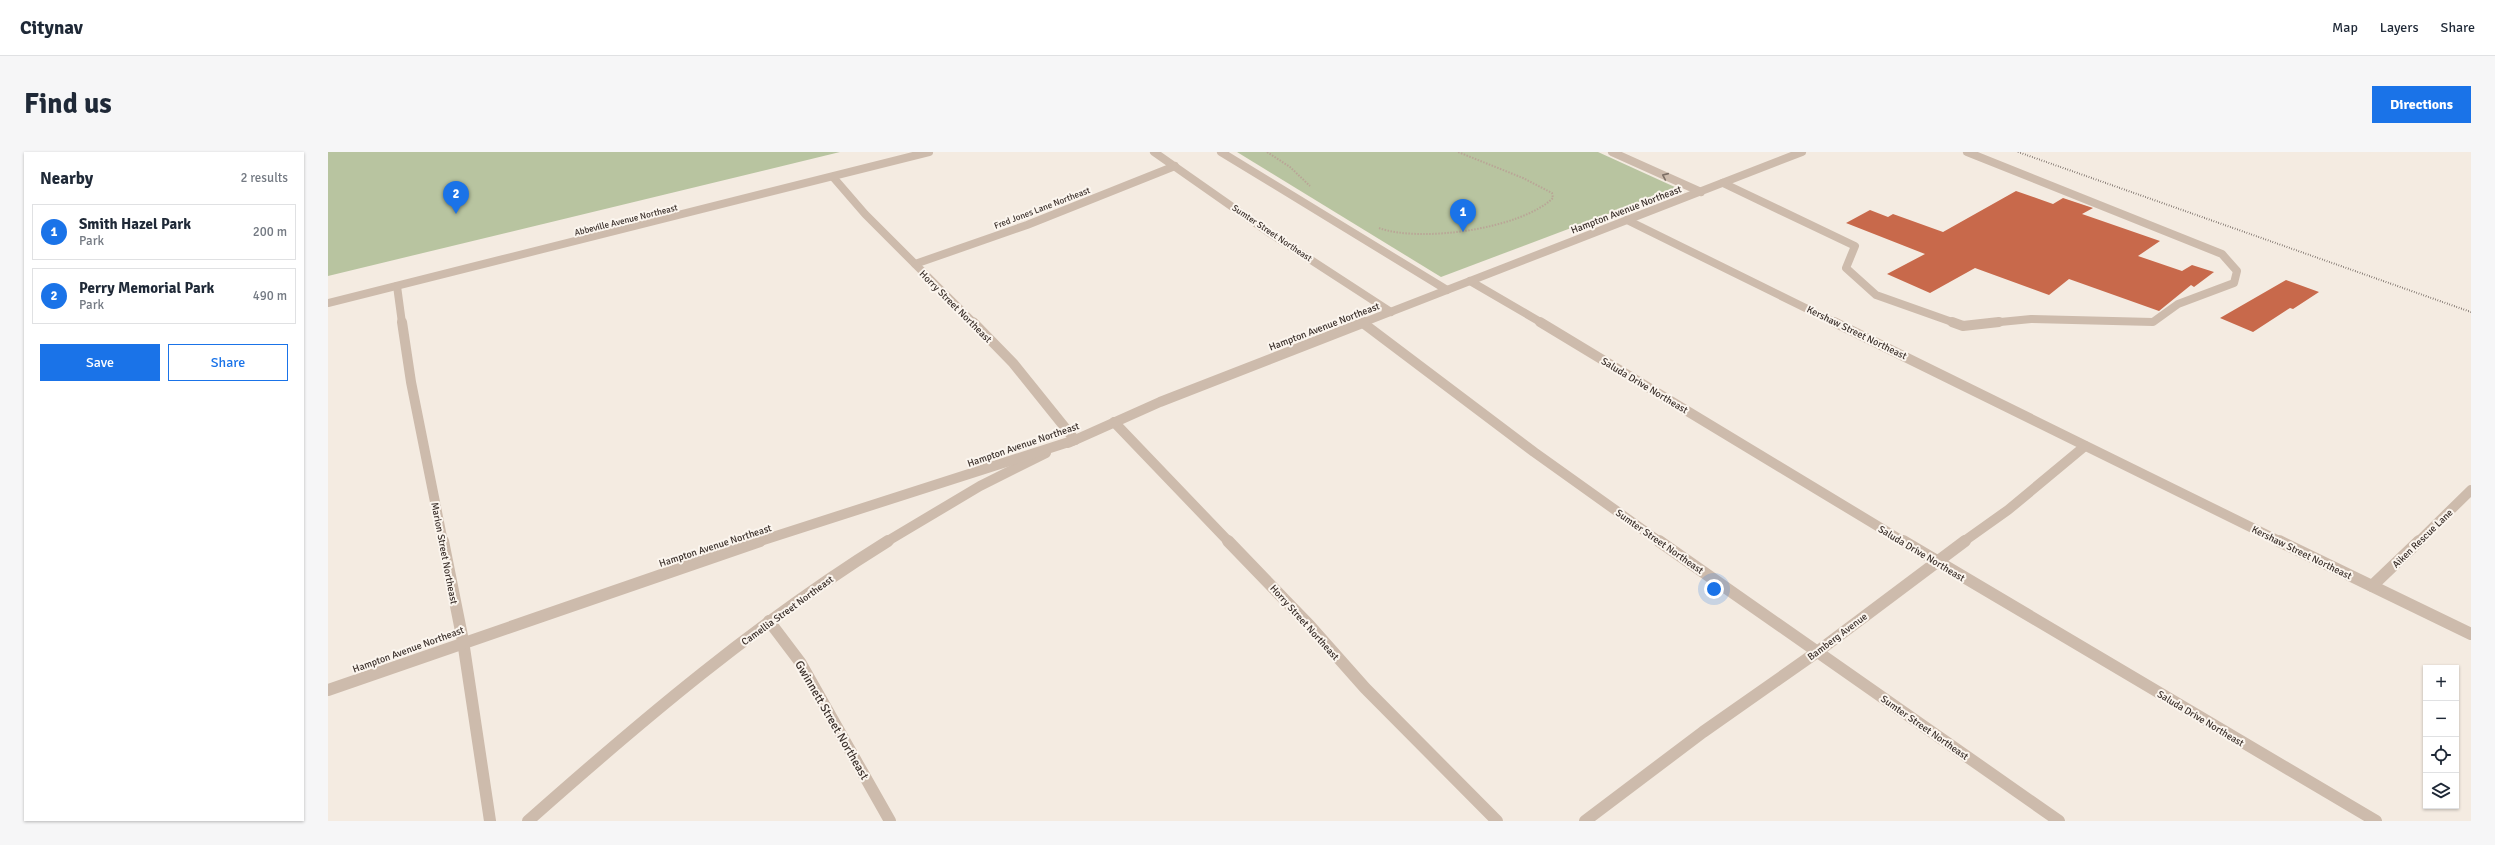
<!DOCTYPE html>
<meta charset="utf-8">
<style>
body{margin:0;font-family:Signika,sans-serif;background:#f6f6f7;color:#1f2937}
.controls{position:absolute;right:12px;bottom:12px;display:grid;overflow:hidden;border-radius:0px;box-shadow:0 1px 3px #0004}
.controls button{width:36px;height:36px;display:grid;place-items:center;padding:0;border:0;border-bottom:1px solid #e0e1e3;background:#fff;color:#1f2937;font:20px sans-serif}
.you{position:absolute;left:1386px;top:437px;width:14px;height:14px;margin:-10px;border:3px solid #fff;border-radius:50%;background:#1a73e8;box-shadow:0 0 0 6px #1a73e833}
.badge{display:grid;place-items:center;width:26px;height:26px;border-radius:50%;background:#1a73e8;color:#fff;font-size:13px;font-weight:700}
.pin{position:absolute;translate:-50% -33px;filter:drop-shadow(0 1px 2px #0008)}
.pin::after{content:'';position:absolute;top:21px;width:14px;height:12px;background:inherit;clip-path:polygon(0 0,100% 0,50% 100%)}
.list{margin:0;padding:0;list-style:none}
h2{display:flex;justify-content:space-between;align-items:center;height:52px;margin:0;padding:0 16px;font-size:17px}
h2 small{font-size:13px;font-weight:400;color:#747a83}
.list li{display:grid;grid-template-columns:26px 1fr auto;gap:12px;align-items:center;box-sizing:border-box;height:56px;margin:0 8px 8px;padding:0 8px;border:1px solid #e0e1e3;border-radius:0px}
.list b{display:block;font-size:15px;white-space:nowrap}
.list p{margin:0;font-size:13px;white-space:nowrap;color:#747a83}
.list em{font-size:13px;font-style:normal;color:#747a83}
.actions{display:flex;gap:8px;padding:12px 16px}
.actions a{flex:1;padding:9px 0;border:1px solid #1a73e8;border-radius:0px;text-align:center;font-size:14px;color:#1a73e8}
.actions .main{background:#1a73e8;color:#fff}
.icon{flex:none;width:22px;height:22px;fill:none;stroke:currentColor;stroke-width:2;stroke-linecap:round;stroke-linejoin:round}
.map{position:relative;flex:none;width:2143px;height:669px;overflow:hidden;border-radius:0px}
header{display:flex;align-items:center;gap:24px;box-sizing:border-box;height:56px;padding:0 20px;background:#fff;border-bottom:1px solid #e0e1e3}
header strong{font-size:19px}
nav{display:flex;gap:22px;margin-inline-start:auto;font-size:14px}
.intro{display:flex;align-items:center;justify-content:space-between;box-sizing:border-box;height:96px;padding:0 24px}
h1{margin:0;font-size:28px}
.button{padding:10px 18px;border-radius:0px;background:#1a73e8;color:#fff;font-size:14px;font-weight:700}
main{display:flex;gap:24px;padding:0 24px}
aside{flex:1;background:#fff;border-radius:0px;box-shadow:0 1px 3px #0004}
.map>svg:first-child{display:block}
.green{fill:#b8c4a0}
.building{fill:#c8694b}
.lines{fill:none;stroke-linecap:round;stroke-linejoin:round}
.path{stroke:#b9a596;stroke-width:2;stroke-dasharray:1.5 1.5;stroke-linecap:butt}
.service-far1{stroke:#cdbbac;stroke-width:8}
.service{stroke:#cdbbac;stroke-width:10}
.minor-far2{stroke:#cdbbac;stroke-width:8}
.minor-far1{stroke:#cdbbac;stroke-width:10}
.minor{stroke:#cdbbac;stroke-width:12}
.tertiary-far2{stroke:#cdbbac;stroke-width:8}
.tertiary-far1{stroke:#cdbbac;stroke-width:10}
.tertiary{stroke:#cdbbac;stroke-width:12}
.rail{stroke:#3b302b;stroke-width:2;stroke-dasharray:0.5 2;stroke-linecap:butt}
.oneway{stroke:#7d6f65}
.labels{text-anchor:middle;stroke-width:4;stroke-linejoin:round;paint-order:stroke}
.far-street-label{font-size:9px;fill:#3b302b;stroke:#fbf5ee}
.street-label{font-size:10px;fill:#3b302b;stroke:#fbf5ee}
.near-street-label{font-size:12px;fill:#3b302b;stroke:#fbf5ee}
</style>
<header>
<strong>Citynav</strong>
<nav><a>Map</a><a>Layers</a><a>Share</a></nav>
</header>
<div class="intro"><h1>Find us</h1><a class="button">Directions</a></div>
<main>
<aside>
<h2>Nearby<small>2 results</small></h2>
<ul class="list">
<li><span class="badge">1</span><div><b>Smith Hazel Park</b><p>Park</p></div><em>200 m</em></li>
<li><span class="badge">2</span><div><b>Perry Memorial Park</b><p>Park</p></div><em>490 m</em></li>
</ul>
<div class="actions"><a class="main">Save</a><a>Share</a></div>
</aside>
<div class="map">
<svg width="2143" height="669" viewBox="0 0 2143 669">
<rect width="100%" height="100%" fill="#f4ebe1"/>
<g class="green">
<polygon points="0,0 512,0 0,124"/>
<polygon points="909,0 1270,0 1349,36 1113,125"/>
</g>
<g class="building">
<polygon points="1688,39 1725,52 1735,46 1765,56 1754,62 1832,89 1810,104 1854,119 1864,113 1886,120 1866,135 1863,133 1831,159 1741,127 1721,143 1647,116 1602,141 1559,122 1597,102 1518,71 1542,58 1560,65 1565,62 1615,80"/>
<polygon points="1958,128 1991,140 1965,157 1962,156 1925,180 1892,166"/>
</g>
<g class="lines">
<g class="path">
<polyline points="939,0 962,15 982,34"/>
<path d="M1051 76C1092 91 1193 77 1225 46L1224 41 1195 26 1130 0"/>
</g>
<g class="service-far1">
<polyline points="1639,0 1894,102 1909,119 1906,131 1850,152 1825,170 1703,167 1662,171"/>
<polyline points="1395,31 1527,94 1518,116 1548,143 1627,171"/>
</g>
<polyline class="service" points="1624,170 1635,174 1671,170"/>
<g class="minor-far2">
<polyline points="826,0 943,82 1063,160"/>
<polyline points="893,0 1119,138"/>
<polyline points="1284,0 1373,40"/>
<polyline points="505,25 537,62 646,171"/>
<polyline points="1299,68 1508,171"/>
<polyline points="587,112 699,73 847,14"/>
<polyline points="1142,129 1214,171"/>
<polyline points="69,134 74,171"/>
<polyline points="0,151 601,0"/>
</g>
<g class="minor-far1">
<polyline points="74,170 83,230 115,390"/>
<polyline points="645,170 685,211 747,288 740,291"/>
<polyline points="1212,170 1576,390"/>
<polyline points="1506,170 1953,390"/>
<polyline points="1035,171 1206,300 1332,390"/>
<polyline points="786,270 901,390"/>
<polyline points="558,390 652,334 718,301"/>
<polyline points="1635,390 1680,358 1757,294"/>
<polyline points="2090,390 2143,338"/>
</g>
<g class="minor">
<polyline points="115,389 135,489 162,669"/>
<polyline points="900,389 982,474 1037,536 1169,669"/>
<polyline points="1331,389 1731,669"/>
<polyline points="1575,389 2048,669"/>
<polyline points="1951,389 2143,482"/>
<polyline points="2044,434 2091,389"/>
<polyline points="441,469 472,510 562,669"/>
<path d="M200 669C314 568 431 469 560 389"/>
<polyline points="1257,669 1375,580 1489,500 1637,389"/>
</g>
<polyline class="tertiary-far2" points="1034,171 1474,0"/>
<polyline class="tertiary-far1" points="429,390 747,288 832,250 1037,170"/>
<polyline class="tertiary" points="0,538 432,389"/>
<polyline class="rail" points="1690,0 2143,160"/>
</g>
<defs><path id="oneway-chevron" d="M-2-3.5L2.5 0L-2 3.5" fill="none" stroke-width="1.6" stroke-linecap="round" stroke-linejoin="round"/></defs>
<use class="oneway" href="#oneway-chevron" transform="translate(1337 24) rotate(-156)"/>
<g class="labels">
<g class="far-street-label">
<text transform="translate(714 56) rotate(-21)" y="3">Fred Jones Lane Northeast</text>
<text transform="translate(298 68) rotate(-14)" y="3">Abbeville Avenue Northeast</text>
<text transform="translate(944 81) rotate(34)" y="3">Sumter Street Northeast</text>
</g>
<g class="street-label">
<text transform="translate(1298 57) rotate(-21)" y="4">Hampton Avenue Northeast</text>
<text transform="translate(628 154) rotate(45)" y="4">Horry Street Northeast</text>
<text transform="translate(996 174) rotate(-21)" y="4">Hampton Avenue Northeast</text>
<text transform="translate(1529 180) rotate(26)" y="4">Kershaw Street Northeast</text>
<text transform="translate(1317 233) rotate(31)" y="4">Saluda Drive Northeast</text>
<text transform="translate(695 292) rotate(-19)" y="4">Hampton Avenue Northeast</text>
<text transform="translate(2094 386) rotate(-44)" y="4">Aiken Rescue Lane</text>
<text transform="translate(1332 389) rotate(35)" y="4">Sumter Street Northeast</text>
<text transform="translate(387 393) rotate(-18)" y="4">Hampton Avenue Northeast</text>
<text transform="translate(1974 400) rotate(26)" y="4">Kershaw Street Northeast</text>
<text transform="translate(117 401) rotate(79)" y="4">Marion Street Northeast</text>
<text transform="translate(1594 401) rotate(31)" y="4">Saluda Drive Northeast</text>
<text transform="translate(459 458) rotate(-36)" y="4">Camellia Street Northeast</text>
<text transform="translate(977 470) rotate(48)" y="4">Horry Street Northeast</text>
<text transform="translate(1509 484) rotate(-37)" y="4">Bamberg Avenue</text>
<text transform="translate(80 497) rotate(-20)" y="4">Hampton Avenue Northeast</text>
<text transform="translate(1873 566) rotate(31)" y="4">Saluda Drive Northeast</text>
<text transform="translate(1597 575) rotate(35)" y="4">Sumter Street Northeast</text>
</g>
<g class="near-street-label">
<text transform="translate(504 568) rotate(60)" y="4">Gwinnett Street Northeast</text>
</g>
</g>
</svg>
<div class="controls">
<button>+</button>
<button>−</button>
<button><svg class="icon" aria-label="locate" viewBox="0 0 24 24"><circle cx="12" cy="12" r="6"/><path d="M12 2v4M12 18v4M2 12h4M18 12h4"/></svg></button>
<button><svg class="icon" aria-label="layers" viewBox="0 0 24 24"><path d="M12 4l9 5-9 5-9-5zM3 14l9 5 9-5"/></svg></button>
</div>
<div class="you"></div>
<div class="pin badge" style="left:1135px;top:80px">1</div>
<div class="pin badge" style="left:128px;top:62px">2</div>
</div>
</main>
